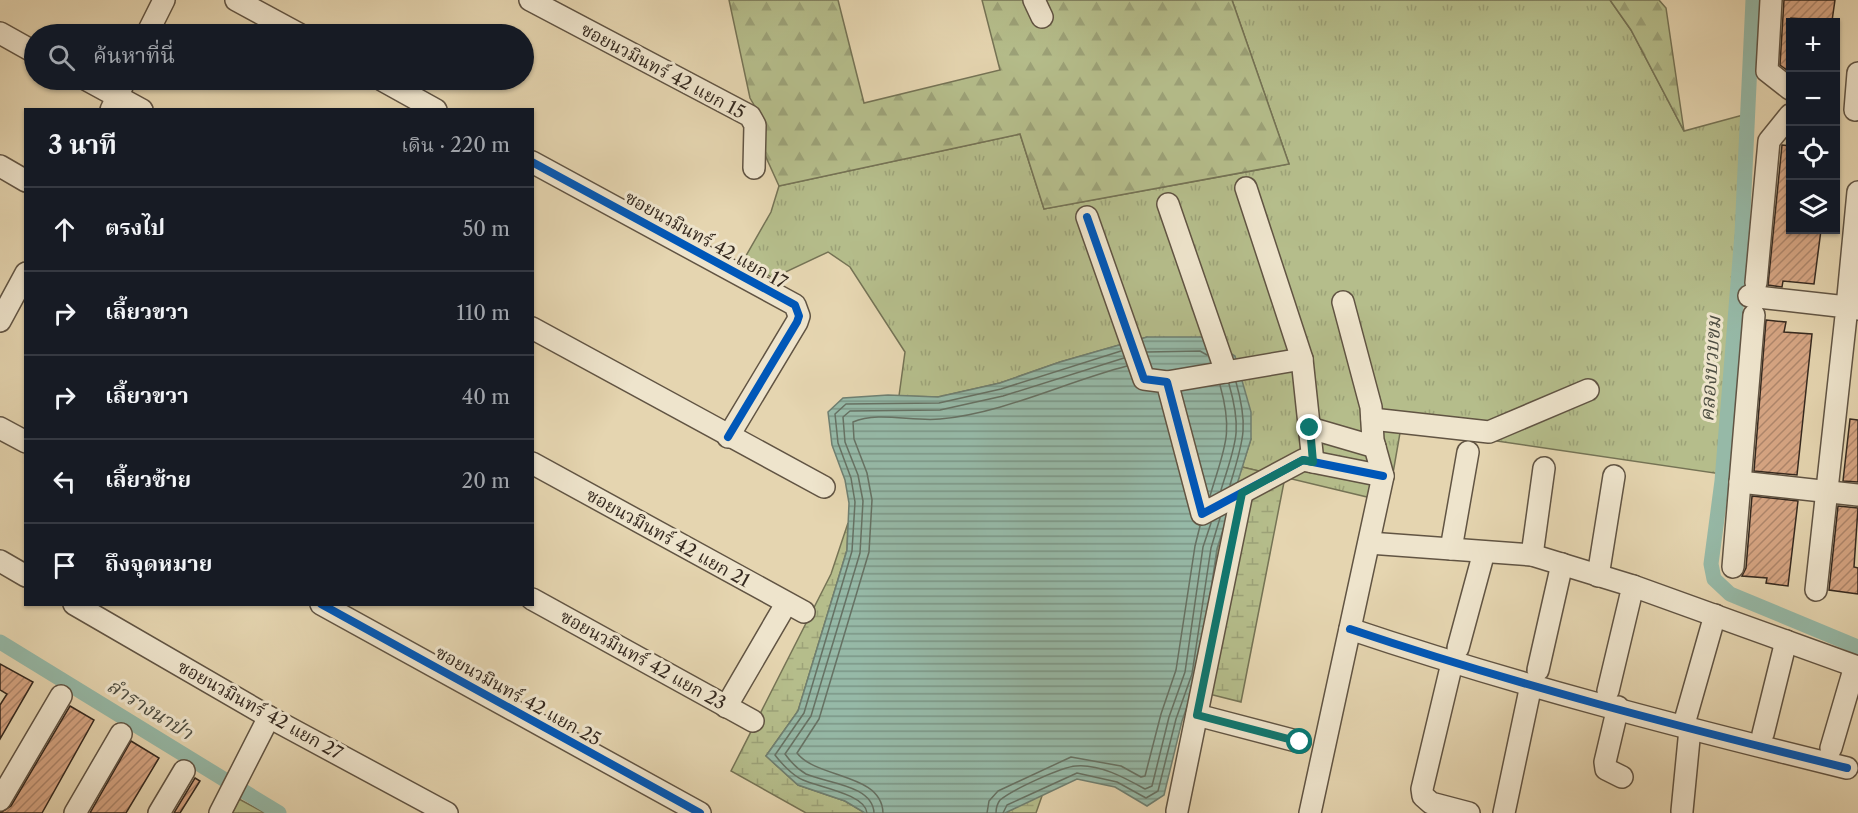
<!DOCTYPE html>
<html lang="th">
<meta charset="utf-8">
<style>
body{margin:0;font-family:"Libre Caslon Text","Noto Serif Thai",serif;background:#242831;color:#f1f3f6}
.controls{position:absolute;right:18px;top:18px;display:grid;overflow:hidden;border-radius:0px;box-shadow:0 2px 4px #0004}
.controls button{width:54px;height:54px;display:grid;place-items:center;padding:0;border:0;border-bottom:2px solid #363941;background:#171b24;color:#f1f3f6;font:30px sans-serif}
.stop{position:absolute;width:18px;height:18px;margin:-14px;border:4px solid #0f766e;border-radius:50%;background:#fff}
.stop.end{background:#0f766e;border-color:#fff;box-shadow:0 2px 6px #0008}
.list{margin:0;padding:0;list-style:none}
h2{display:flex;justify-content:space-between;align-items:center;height:78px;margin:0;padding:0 24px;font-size:26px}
h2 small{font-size:20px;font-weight:400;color:#9ea1a6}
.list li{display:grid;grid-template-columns:39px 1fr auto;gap:18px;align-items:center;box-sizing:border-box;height:84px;padding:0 24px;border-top:2px solid #363941}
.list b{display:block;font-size:22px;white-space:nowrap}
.list em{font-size:20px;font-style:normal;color:#9ea1a6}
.icon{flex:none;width:33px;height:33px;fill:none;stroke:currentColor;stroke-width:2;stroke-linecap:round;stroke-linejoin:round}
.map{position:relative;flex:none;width:1858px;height:813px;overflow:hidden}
.search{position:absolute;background:#171b24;box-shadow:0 2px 4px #0004;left:24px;top:24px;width:510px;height:66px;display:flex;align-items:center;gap:15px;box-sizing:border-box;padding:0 21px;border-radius:33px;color:#9ea1a6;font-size:22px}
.panel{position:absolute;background:#171b24;box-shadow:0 2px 4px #0004;left:24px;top:108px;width:510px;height:498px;border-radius:0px}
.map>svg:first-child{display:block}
.grass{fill:url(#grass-tufts);stroke:#757355;stroke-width:1.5}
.forest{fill:url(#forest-firs);stroke:#757355;stroke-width:1.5}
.wetland{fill:url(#wetland-marsh);stroke:#757355;stroke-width:1.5}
.water{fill:url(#water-rules);stroke:#6f7f71;stroke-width:1.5}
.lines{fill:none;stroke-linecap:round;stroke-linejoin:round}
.shore{stroke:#667163;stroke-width:1.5}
.canal{stroke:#96b9a7;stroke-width:15}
.building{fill:url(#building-hatch);stroke:#35291f;stroke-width:1.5}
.minor-casing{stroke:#615443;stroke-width:24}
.minor{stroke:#eee4cc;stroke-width:21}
.cycleway-casing{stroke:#eee4cc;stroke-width:11}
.cycleway{stroke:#0057b8;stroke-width:8}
.route{stroke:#0f766e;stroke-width:8}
.labels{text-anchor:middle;stroke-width:6;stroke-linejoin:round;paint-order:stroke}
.street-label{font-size:18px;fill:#35291f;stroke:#eee4cc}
.water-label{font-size:20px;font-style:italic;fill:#4d4d41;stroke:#eee4cc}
</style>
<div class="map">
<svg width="1858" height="813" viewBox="0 0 1858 813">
<defs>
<pattern id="grass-tufts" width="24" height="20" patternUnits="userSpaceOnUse" patternTransform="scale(1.5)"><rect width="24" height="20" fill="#b5bd8b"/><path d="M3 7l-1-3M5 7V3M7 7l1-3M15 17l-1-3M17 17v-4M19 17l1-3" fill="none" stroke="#9ca278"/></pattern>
<pattern id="forest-firs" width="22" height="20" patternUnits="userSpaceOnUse" patternTransform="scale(1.5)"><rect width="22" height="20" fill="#b5bd8b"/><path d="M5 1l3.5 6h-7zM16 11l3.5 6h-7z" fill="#9ca278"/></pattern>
<pattern id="wetland-marsh" width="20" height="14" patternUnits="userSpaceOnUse" patternTransform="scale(1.5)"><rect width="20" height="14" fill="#b5bd8b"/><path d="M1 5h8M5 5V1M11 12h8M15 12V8" fill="none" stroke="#9ca278"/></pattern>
<pattern id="water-rules" width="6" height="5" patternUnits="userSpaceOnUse" patternTransform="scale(1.5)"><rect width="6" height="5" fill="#96b9a7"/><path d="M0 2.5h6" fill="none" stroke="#7b9687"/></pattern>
<pattern id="building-hatch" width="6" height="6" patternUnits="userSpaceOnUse" patternTransform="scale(1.5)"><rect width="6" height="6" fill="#d6a583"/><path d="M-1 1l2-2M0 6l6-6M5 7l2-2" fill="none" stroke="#ae866b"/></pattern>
</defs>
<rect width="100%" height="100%" fill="#e5d5b0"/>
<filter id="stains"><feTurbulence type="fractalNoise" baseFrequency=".00333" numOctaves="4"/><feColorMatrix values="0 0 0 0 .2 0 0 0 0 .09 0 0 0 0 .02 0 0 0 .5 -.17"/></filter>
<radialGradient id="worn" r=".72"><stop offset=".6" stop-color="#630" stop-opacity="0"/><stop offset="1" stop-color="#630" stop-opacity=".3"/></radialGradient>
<polygon class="grass" points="1232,0 1610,0 1631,30 1684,131 1743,115 1721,474 1401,427 1388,502 1242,467 1251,439 1147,337 1060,362 1000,383 938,397 899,396 905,352 850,267 828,252 773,278 743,261 771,212 779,186 1020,134 1044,209 1289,164"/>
<g class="forest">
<polygon points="729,0 838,0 864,103 1000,70 982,0 1232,0 1289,164 1044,209 1020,134 779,186 765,155 762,119 750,98"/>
<polygon points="1610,0 1659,0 1666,8 1684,131 1631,30"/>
<polygon points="239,799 265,813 232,813"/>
</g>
<g class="wetland">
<polygon points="1242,467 1285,477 1241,702 1193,690 1210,607 1217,549"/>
<polygon points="848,523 847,550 798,711 766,756 798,785 845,801 865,813 806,813 731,771 831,574"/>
<polygon points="1043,793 1036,813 1005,813"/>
</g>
<polygon class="water" points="1147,337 1204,337 1235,356 1251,412 1251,439 1217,549 1198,675 1182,721 1164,795 1147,806 1115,787 1077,779 1005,813 865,813 845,801 798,785 766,756 798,711 847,550 849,503 845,480 832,445 828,412 843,398 888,395 938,397 1000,383 1060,362"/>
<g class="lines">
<g class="shore">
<polyline points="1147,352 1200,351 1207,355"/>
<path d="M1230 485C1243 441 1249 428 1236 382"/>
<path d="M1221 490C1235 444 1243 433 1229 384"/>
<path d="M1210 496C1224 448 1234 435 1220 385"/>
<path d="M867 813C865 794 818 787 803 780 793 776 781 763 775 755L804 713 852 551 855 502 851 478 838 443 835 414 846 404 939 403 1001 389 1121 351"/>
<path d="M874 813C873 785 826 783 806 774 799 770 790 761 785 754L811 716 860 553 863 501 858 475 845 442 843 417 850 411 940 410 1003 396 1124 358"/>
<path d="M883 813C882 773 817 779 797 753L819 719 869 552 872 500 867 473 854 439 853 422C878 411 913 422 940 419 1004 413 1065 382 1127 366"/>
<polyline points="987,813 989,801 998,791 1071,757 1121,766 1141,777 1145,776 1161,714 1176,670 1195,546 1200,526"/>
<path d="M996 813C996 808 997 804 1000 800 1012 790 1061 767 1076 766 1100 764 1125 778 1145 789L1152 786 1169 717 1185 672 1203 547 1211 523"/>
<polyline points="1003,813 1007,805 1077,773 1117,782 1146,798 1158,791 1176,719 1192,674 1211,548 1220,518"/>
</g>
<g class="canal">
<polyline points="1753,0 1742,234 1722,481 1711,564 1714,579 1730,594 1858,647"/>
<polyline points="0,642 279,813"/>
</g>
</g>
<g class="building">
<polygon points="1784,0 1835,0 1832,21 1791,18 1791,73 1780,65"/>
<polygon points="1782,145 1791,146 1791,230 1821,230 1814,284 1783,281 1782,287 1768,285"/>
<polygon points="1766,320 1786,322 1784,332 1812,334 1797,475 1754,471"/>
<polygon points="1850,419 1858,420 1858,482 1843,481"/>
<polygon points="1752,496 1798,501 1788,586 1766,583 1767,578 1742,576 1746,568"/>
<polygon points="1838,506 1858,508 1854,567 1858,568 1858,594 1829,590"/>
<polygon points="0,664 33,682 0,739 0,705 7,694 0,690"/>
<polygon points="70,706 94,720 42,813 0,813 11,806"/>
<polygon points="131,741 159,758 126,813 90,813"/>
<polygon points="195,778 200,781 180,813 174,813"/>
</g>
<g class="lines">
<g class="minor-casing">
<g id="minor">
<polyline points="236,0 299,34"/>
<polyline points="530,0 750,116 755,125 754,168"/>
<polyline points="1034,0 1042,17"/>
<polyline points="1771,0 1767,71 1790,89"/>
<polyline points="0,33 34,52"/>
<polyline points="147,34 164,0"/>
<polyline points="87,80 142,110"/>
<polyline points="382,80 436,110"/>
<polyline points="111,110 125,80"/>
<polyline points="1855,110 1858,73"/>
<polyline points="532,162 795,305 799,316 797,322 728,437"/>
<polyline points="0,166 26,181"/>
<polyline points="1246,188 1302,359 1313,462"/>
<polyline points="1858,192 1847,307 1858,309"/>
<polyline points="1168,204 1226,372"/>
<polyline points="1087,217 1144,379 1167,382 1202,514 1303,460 1383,476"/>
<polyline points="1756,283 1769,141 1790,115"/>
<polyline points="1749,296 1847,307 1816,590"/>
<polyline points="0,321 26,273"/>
<polyline points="532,328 824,487"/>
<polyline points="1167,382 1302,359"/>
<polyline points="1372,419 1489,432 1588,390"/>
<polyline points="0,428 26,442"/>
<polyline points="1310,428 1375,447"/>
<polyline points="532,463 804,612"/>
<polyline points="1740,482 1858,495"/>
<polyline points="1369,543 1532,555 1633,586 1608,691"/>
<polyline points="1451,549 1468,452"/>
<polyline points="1532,555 1544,468"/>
<polyline points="0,561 26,576"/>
<polyline points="1733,567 1754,315"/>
<polyline points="1598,576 1614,476"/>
<polyline points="1633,586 1855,666 1831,748"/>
<polyline points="532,599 753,721"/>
<polyline points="74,604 269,717 447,813"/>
<polyline points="321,604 700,813"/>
<path d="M1350 629C1513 684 1680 727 1847 768"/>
<polyline points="1458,648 1484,552"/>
<polyline points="1452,663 1422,789 1423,796 1431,803 1469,813"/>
<polyline points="1538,670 1562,564"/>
<polyline points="726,707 786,604"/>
<polyline points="1618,707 1605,762 1606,769 1622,777"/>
<polyline points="1197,715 1300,742"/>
<polyline points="1686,717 1715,615"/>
<polyline points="1763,734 1786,641"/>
<polyline points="0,800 61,696"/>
<polyline points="1177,811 1242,493"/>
<polyline points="1682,811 1690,729"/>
<polyline points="75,813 121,734"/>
<polyline points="159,813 184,771"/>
<polyline points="220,813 269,717"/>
<polyline points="1310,813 1383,476 1373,440 1371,407 1343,302"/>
<polyline points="1504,813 1531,685"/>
</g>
</g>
<use href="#minor" class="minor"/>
<g class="cycleway-casing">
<g id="cycleway">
<polyline points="532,162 795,305 799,316 797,322 728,437"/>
<polyline points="1087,217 1144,379 1167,382 1202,514 1303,460 1383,476"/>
<polyline points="321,604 700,813"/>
<path d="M1350 629C1513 684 1680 727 1847 768"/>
</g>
</g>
<use href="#cycleway" class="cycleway"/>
</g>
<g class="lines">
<polyline class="route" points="1300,742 1197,715 1242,493 1303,460 1313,462 1310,428"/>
</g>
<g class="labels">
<g class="street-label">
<text transform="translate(663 71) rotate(28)" y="6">ซอยนวมินทร์ 42 แยก 15</text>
<text transform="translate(706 240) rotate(29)" y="6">ซอยนวมินทร์ 42 แยก 17</text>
<text transform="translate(668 538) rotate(29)" y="6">ซอยนวมินทร์ 42 แยก 21</text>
<text transform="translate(643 660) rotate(29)" y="6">ซอยนวมินทร์ 42 แยก 23</text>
<text transform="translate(518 696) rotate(29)" y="6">ซอยนวมินทร์ 42 แยก 25</text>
<text transform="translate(260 710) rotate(29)" y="6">ซอยนวมินทร์ 42 แยก 27</text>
</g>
<g class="water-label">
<text transform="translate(1710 369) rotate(-86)" y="7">คลองบวบขม</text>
<text transform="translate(150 709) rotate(32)" y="7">ลำรางนาป่า</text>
</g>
</g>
<rect width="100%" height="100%" filter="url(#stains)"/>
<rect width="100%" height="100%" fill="url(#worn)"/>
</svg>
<div class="controls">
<button>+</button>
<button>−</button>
<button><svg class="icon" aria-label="locate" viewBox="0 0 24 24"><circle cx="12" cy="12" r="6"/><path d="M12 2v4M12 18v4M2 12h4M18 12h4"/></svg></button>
<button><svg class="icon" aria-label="layers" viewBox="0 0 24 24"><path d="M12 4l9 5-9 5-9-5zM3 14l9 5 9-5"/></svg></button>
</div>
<div class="stop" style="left:1300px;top:742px"></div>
<div class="stop end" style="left:1310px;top:428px"></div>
<div class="search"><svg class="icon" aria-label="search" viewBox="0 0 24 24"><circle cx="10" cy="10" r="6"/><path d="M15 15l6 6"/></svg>ค้นหาที่นี่</div>
<section class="panel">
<h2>3 นาที<small>เดิน · 220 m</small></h2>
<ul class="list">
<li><svg class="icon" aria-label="ahead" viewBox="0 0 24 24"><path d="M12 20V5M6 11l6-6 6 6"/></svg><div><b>ตรงไป</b></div><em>50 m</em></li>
<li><svg class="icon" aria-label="right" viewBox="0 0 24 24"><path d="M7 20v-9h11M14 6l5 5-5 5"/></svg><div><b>เลี้ยวขวา</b></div><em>110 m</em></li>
<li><svg class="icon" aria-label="right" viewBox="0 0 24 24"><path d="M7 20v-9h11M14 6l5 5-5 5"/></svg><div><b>เลี้ยวขวา</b></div><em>40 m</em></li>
<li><svg class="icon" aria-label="left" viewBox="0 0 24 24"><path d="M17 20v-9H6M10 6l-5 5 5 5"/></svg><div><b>เลี้ยวซ้าย</b></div><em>20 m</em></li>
<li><svg class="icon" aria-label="arrive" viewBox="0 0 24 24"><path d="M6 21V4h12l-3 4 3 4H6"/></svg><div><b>ถึงจุดหมาย</b></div></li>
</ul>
</section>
</div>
